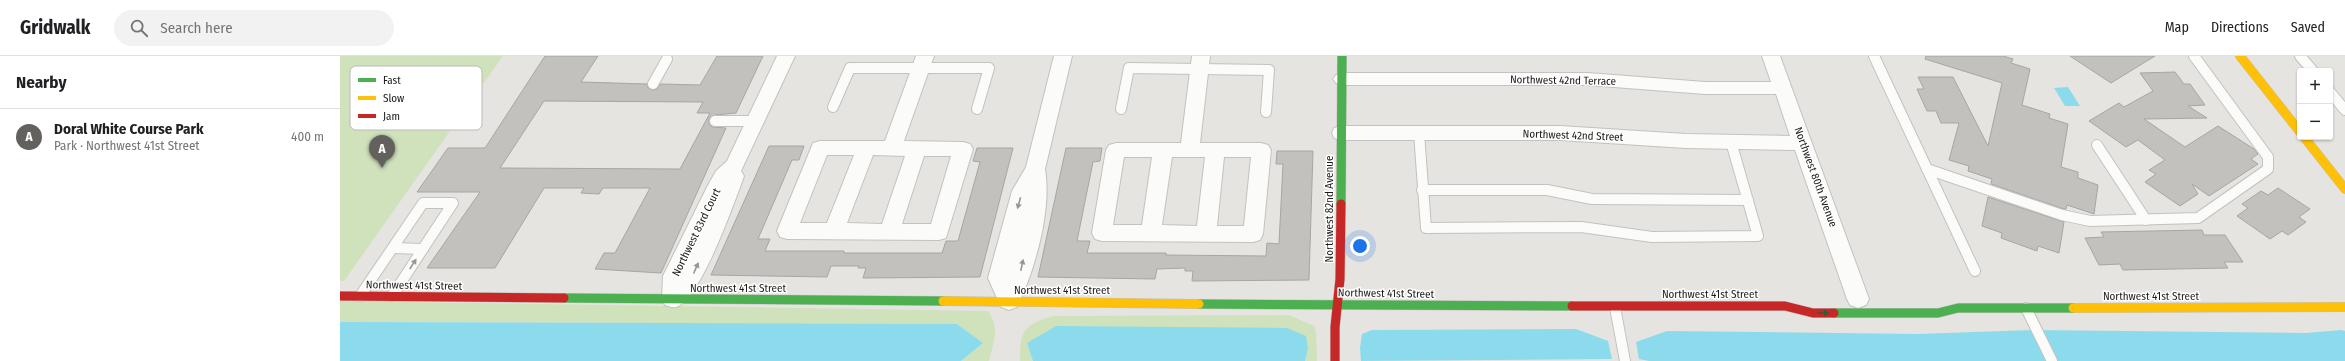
<!DOCTYPE html>
<meta charset="utf-8">
<style>
body{margin:0;font-family:"Fira Sans Condensed",sans-serif;background:#f2f2f2;color:#202124}
.controls{position:absolute;right:12px;top:12px;display:grid;overflow:hidden;border-radius:4px;box-shadow:0 1px 3px #0004}
.controls button{width:36px;height:36px;display:grid;place-items:center;padding:0;border:0;border-bottom:1px solid #e0e0e0;background:#fff;color:#202124;font:20px sans-serif}
.you{position:absolute;left:1020px;top:190px;width:14px;height:14px;margin:-10px;border:3px solid #fff;border-radius:50%;background:#1a73e8;box-shadow:0 0 0 6px #1a73e833}
.badge{display:grid;place-items:center;width:26px;height:26px;border-radius:50%;background:#62615d;color:#fff;font-size:13px;font-weight:700}
.pin{position:absolute;translate:-50% -33px;filter:drop-shadow(0 1px 2px #0008)}
.pin::after{content:'';position:absolute;top:21px;width:14px;height:12px;background:inherit;clip-path:polygon(0 0,100% 0,50% 100%)}
.list{margin:0;padding:0;list-style:none}
h2{display:flex;justify-content:space-between;align-items:center;height:52px;margin:0;padding:0 16px;font-size:17px}
h2 small{font-size:13px;font-weight:400;color:#757577}
.list li{display:grid;grid-template-columns:26px 1fr auto;gap:12px;align-items:center;box-sizing:border-box;height:56px;padding:0 16px;border-top:1px solid #e0e0e0}
.list b{display:block;font-size:15px;white-space:nowrap}
.list p{margin:0;font-size:13px;white-space:nowrap;color:#757577}
.list em{font-size:13px;font-style:normal;color:#757577}
.icon{flex:none;width:22px;height:22px;fill:none;stroke:currentColor;stroke-width:2;stroke-linecap:round;stroke-linejoin:round}
.map{position:relative;flex:none;width:2005px;height:305px;overflow:hidden}
header{display:flex;align-items:center;gap:24px;box-sizing:border-box;height:56px;padding:0 20px;background:#fff;border-bottom:1px solid #e0e0e0}
header strong{font-size:19px}
nav{display:flex;gap:22px;margin-inline-start:auto;font-size:14px}
.search{width:280px;height:36px;background:#f2f2f2;display:flex;align-items:center;gap:10px;box-sizing:border-box;padding:0 14px;border-radius:22px;color:#757577;font-size:15px}
main{display:flex}
aside{flex:1;background:#fff}
.map>svg:first-child{display:block}
.green{fill:#d0e2bc}
.water{fill:#8cdbed}
.building{fill:#c2c1be;stroke:#a7a6a3;fill-rule:evenodd}
.lines{fill:none;stroke-linecap:round;stroke-linejoin:round}
.lane-casing{stroke:#c3c2be;stroke-width:12}
.street-casing{stroke:#c3c2be;stroke-width:2}
.fast-casing{stroke:#c3c2be;stroke-width:10}
.slow-casing{stroke:#c3c2be;stroke-width:10}
.jam-casing{stroke:#c3c2be;stroke-width:10}
.lane{stroke:#fbfbfa;stroke-width:10}
.street{fill:#fbfbfa;fill-rule:evenodd}
.fast{stroke:#4caf50;stroke-width:9}
.slow{stroke:#ffc107;stroke-width:9}
.jam{stroke:#c62828;stroke-width:9}
.oneway{fill:#969694}
.oneway2{fill:#315d31}
.labels{text-anchor:middle;stroke-width:3;stroke-linejoin:round;paint-order:stroke}
.street-label{font-size:11px;fill:#1b1a17;stroke:#fff}
.key{fill:#fff;stroke:#bbbab9;stroke-width:1}
.key-label{font-size:11px;fill:#1b1a17}
</style>
<header>
<strong>Gridwalk</strong>
<div class="search"><svg class="icon" aria-label="search" viewBox="0 0 24 24"><circle cx="10" cy="10" r="6"/><path d="M15 15l6 6"/></svg>Search here</div>
<nav><a>Map</a><a>Directions</a><a>Saved</a></nav>
</header>
<main>
<aside>
<h2>Nearby<small></small></h2>
<ul class="list">
<li><span class="badge">A</span><div><b>Doral White Course Park</b><p>Park · Northwest 41st Street</p></div><em>400 m</em></li>
</ul>
</aside>
<div class="map">
<svg width="2005" height="305" viewBox="0 0 2005 305">
<rect width="100%" height="100%" fill="#e5e4e0"/>
<g class="green">
<polygon points="0,0 163,0 4,225 0,225"/>
<path d="M0 245 648 255C660 273 654 285 649 305H621L643 287 617 268 0 266Z"/>
<path d="M949 259 974 270 976 276 977 305H965L968 293 687 287 693 305H680C680 275 683 269 713 260Z"/>
</g>
<g class="water">
<polygon points="1728,31 1740,50 1725,50 1714,32"/>
<polygon points="0,266 617,268 643,287 621,305 0,305"/>
<polygon points="716,270 947,272 966,280 968,293 965,305 693,305 687,287"/>
<polygon points="1236,273 1268,285 1272,303 1021,305 1020,292 1022,278 1032,274"/>
<polygon points="1692,274 1966,277 2001,274 2005,275 2005,305 1309,305 1299,303 1296,286 1327,275 1577,278"/>
</g>
<g class="building">
<path d="M205 0H258L241 26 307 28 308 32 313 34 317 33 320 28 360 29 377 0H423L396 57 375 59 369 62V68L372 71 386 72 321 217 255 213 264 197H275L310 132H263L259 138 241 137 244 132H204L155 212H87L140 136H77L108 92H145ZM204 45 363 46 357 57H370L340 113 160 112Z"/>
<polygon points="1586,0 1663,0 1673,3 1671,7 1690,13 1682,49 1710,58 1709,62 1728,68 1721,111 1738,116 1738,122 1758,129 1754,158 1727,149 1726,153 1724,153 1651,128 1652,123 1628,115 1629,110 1609,104 1619,67 1601,67 1596,55 1587,55 1577,33 1584,33 1578,21 1613,21 1648,90 1662,27 1585,3"/>
<polygon points="1730,0 1815,0 1771,27"/>
<polygon points="1835,16 1844,28 1850,28 1865,49 1848,50 1867,62 1804,63 1845,91 1878,70 1914,93 1918,98 1911,103 1918,108 1869,140 1852,128 1858,138 1840,150 1805,126 1816,118 1809,114 1825,104 1798,84 1786,91 1749,65 1779,47 1784,51 1813,35 1800,17"/>
<polygon points="429,90 464,90 459,104 452,104 418,183 430,183 425,195 504,195 504,197 602,197 606,185 618,185 640,106 633,105 637,92 673,92 640,221 523,222 526,212 518,212 519,210 491,210 487,221 371,219"/>
<polygon points="726,92 762,92 760,105 753,106 737,185 750,185 747,197 826,197 826,199 926,200 927,187 939,188 943,108 936,108 937,95 973,95 969,224 852,225 853,215 845,215 845,212 817,213 815,223 698,221"/>
<polygon points="1938,132 1970,153 1959,161 1966,166 1948,179 1942,175 1930,183 1897,160 1908,152 1902,148 1921,135 1928,139"/>
<polygon points="1648,141 1724,166 1719,197 1698,190 1697,195 1661,182 1662,177 1642,170"/>
<polygon points="1862,174 1864,179 1885,179 1903,206 1884,206 1888,212 1783,214 1780,208 1759,209 1745,182 1764,181 1761,176"/>
</g>
<g class="lines">
<g class="lane-casing">
<g id="lane">
<polyline points="1534,0 1635,215"/>
<polyline points="1960,0 1973,15"/>
<polyline points="313,28 327,3"/>
<polyline points="1990,36 2005,54"/>
<polyline points="493,51 510,12 649,12 637,53"/>
<polyline points="781,53 789,12 929,14 926,56"/>
<polyline points="375,65 415,65"/>
<polyline points="1079,77 1086,172 1241,171 1312,181 1418,180 1391,86"/>
<polyline points="1757,89 1806,164"/>
<polyline points="1587,113 1722,159 1750,165 1858,162 1928,113 1928,101 1854,0"/>
<polyline points="1082,134 1207,134 1252,143 1408,144"/>
<polyline points="53,192 83,193"/>
<polyline points="20,240 83,147 113,147 52,240"/>
<polyline points="1275,251 1285,305"/>
<polyline points="1686,252 1712,305"/>
</g>
</g>
<g class="street-casing">
<g id="street">
<path d="M437 0H455L401 115 404 120C394 148 363 235 340 249 335 253 331 251 325 249L322 243 323 220 367 131 376 115 387 105Z"/>
<path d="M576 0H594L564 85 623 86 630 88 633 93 606 182 599 184 447 183 440 181 437 175 473 87 480 85H545ZM487 99H514L487 167H460ZM533 99 565 100 542 168 507 167ZM584 100H611L591 168H562Z"/>
<path d="M714 0H732L705 113C712 154 695 214 677 251L669 254 661 251 648 222 672 135 686 111Z"/>
<path d="M852 0H870L860 87H921L928 89 931 94 923 178 920 184 913 186 762 185 755 183 752 177 766 94 769 89 776 87H841ZM784 101H812L802 169H773ZM832 101H865L857 170 822 169ZM884 101H911L904 170H877Z"/>
<polygon points="1422,0 1440,0 1529,243 1526,249 1518,252 1510,249 1507,243 1455,94 1346,92 1220,84 1001,84 994,82 992,77 994,72 1001,70 1220,70 1346,78 1450,80 1436,38 1365,38 1248,29 1002,29 996,27 993,23 996,19 1002,17 1248,17 1365,26 1431,26"/>
</g>
</g>
<g class="fast-casing">
<g id="fast">
<polyline points="1001,148 1002,0"/>
<polyline points="224,242 603,245"/>
<polyline points="859,248 1232,250"/>
<polyline points="1494,257 1598,257 1618,252 1733,252"/>
</g>
</g>
<g class="slow-casing">
<g id="slow">
<polyline points="1900,0 1960,76"/>
<polyline points="1964,81 2005,133"/>
<polyline points="603,245 859,248"/>
<polyline points="1733,252 2005,251"/>
</g>
</g>
<g class="jam-casing">
<g id="jam">
<polyline points="0,240 224,242"/>
<polyline points="1232,250 1445,250 1473,257 1494,257"/>
<polyline points="995,305 995,271 1000,223 1001,148"/>
</g>
</g>
<use href="#lane" class="lane"/>
<use href="#street" class="street"/>
<use href="#fast" class="fast"/>
<use href="#slow" class="slow"/>
<use href="#jam" class="jam"/>
</g>
<defs><path id="oneway-solid" d="M-6-.8H1V-3.2L6.5 0L1 3.2V.8H-6Z"/></defs>
<g class="oneway">
<use href="#oneway-solid" transform="translate(679 147) rotate(105)"/>
<use href="#oneway-solid" transform="translate(73 208) rotate(-57)"/>
<use href="#oneway-solid" transform="translate(682 209) rotate(-78)"/>
<use href="#oneway-solid" transform="translate(356 212) rotate(-66)"/>
</g>
<use class="oneway2" href="#oneway-solid" transform="translate(1483 257)"/>
<g class="labels">
<g class="street-label">
<text transform="translate(1223 24) rotate(1)" y="4">Northwest 42nd Terrace</text>
<text transform="translate(1233 79) rotate(2)" y="4">Northwest 42nd Street</text>
<text transform="translate(1476 121) rotate(70)" y="4">Northwest 80th Avenue</text>
<text transform="translate(989 153) rotate(-90)" y="4">Northwest 82nd Avenue</text>
<text transform="translate(356 176) rotate(-64)" y="4">Northwest 83rd Court</text>
<text transform="translate(74 229) rotate(1)" y="4">Northwest 41st Street</text>
<text x="398" y="236">Northwest 41st Street</text>
<text x="722" y="238">Northwest 41st Street</text>
<text transform="translate(1046 237) rotate(1)" y="4">Northwest 41st Street</text>
<text x="1370" y="242">Northwest 41st Street</text>
<text x="1811" y="244">Northwest 41st Street</text>
</g>
</g>
<rect x="10" y="10" width="132" height="64" rx="6" class="key"/>
<rect x="18" y="22" width="18" height="4" fill="#4caf50"/>
<rect x="18" y="40" width="18" height="4" fill="#ffc107"/>
<rect x="18" y="58" width="18" height="4" fill="#c62828"/>
<g class="key-label">
<text x="43" y="28">Fast</text>
<text x="43" y="46">Slow</text>
<text x="43" y="64">Jam</text>
</g>
</svg>
<div class="controls">
<button>+</button>
<button>−</button>
</div>
<div class="you"></div>
<div class="pin badge" style="left:42px;top:112px">A</div>
</div>
</main>
